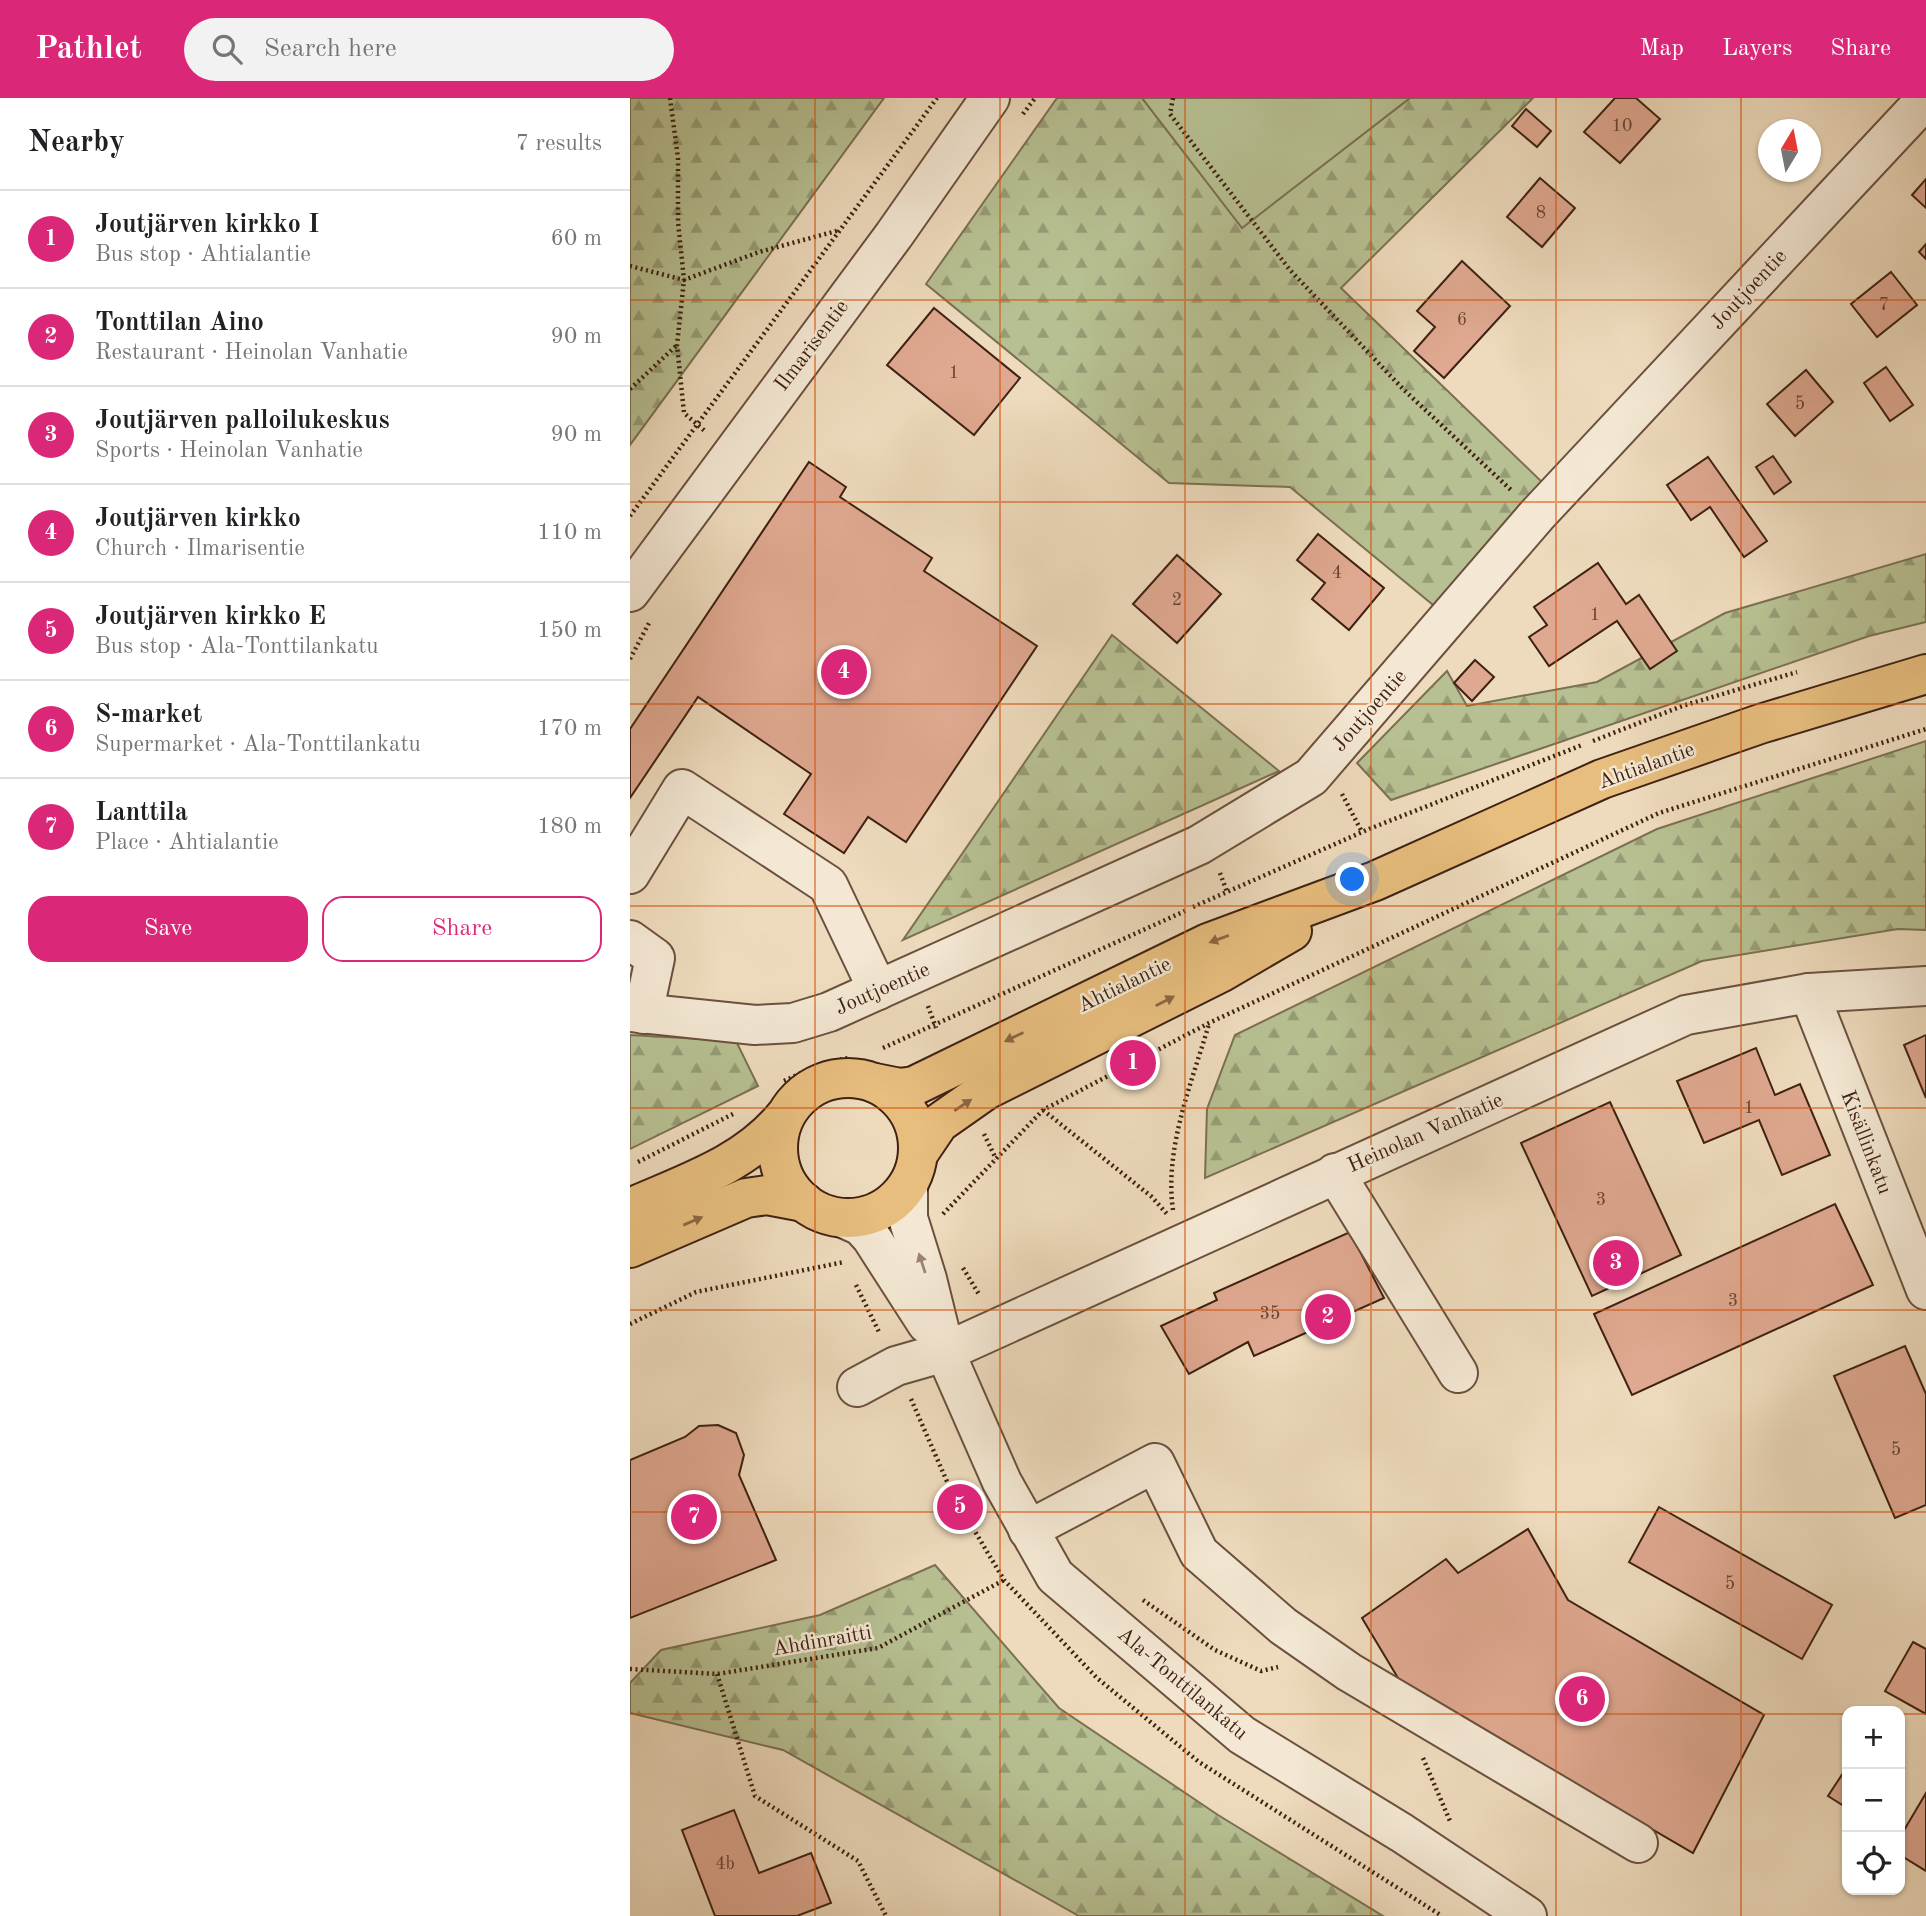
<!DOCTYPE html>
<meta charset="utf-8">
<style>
body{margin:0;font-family:"Old Standard TT",serif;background:#f2f2f2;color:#202124}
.controls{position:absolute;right:21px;bottom:21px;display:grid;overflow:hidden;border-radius:14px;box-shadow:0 2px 5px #0004}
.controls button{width:63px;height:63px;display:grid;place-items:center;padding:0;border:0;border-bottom:2px solid #e0e0e0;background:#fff;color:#202124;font:35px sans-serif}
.compass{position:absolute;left:1128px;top:21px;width:63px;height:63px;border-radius:50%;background:#fff;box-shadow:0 2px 5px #0004;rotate:10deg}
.you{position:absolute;left:723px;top:782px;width:24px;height:24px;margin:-18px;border:5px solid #fff;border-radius:50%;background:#1a73e8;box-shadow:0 0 0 10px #1a73e833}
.badge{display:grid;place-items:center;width:46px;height:46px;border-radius:50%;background:#db2777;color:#fff;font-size:23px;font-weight:700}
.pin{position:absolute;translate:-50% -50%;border:4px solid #fff;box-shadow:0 2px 7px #0006}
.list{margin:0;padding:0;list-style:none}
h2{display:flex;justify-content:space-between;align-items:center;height:91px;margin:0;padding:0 28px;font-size:30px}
h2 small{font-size:23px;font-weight:400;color:#757577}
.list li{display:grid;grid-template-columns:46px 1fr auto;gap:21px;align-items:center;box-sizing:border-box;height:98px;padding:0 28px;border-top:2px solid #e0e0e0}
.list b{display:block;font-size:26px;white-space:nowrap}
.list p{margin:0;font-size:23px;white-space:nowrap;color:#757577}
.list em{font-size:23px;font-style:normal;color:#757577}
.actions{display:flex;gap:14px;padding:21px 28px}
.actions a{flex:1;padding:16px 0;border:2px solid #db2777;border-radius:21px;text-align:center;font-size:24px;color:#db2777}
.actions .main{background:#db2777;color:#fff}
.icon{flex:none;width:38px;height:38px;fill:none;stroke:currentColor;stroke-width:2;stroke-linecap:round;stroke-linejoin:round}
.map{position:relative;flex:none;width:1296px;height:1818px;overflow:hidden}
header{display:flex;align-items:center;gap:42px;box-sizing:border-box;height:98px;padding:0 35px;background:#db2777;color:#fff}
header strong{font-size:33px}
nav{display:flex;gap:38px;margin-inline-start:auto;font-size:24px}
.search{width:490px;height:63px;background:#f2f2f2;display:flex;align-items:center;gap:18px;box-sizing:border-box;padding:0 24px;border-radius:38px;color:#757577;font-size:26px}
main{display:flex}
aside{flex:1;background:#fff}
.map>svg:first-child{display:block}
.forest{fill:url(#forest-firs);stroke:#7b7052;stroke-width:2}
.pitch{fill:#b7c092;stroke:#7b7052;stroke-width:2}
.building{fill:#dfa890;stroke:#3f2113;stroke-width:2}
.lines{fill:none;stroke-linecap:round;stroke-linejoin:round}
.minor-casing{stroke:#6b503e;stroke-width:42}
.major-casing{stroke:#3f2113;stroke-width:42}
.path{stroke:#3f2113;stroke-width:4.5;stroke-dasharray:2 3.5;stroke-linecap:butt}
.minor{stroke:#f4e8d4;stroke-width:38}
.major{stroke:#e7be7e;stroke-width:38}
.oneway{fill:#8b6843}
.oneway2{fill:#9a8474}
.grid{fill:none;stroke:#d7530d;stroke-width:2;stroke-opacity:0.55}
.labels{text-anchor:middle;stroke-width:5;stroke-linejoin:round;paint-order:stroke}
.number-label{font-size:18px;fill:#674332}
.street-label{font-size:21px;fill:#3f2113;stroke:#f4e8d4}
</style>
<header>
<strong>Pathlet</strong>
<div class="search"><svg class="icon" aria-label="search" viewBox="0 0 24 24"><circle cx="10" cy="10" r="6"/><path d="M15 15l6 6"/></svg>Search here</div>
<nav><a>Map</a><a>Layers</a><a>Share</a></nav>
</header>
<main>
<aside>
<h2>Nearby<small>7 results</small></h2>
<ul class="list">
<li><span class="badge">1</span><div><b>Joutjärven kirkko I</b><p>Bus stop · Ahtialantie</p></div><em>60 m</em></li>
<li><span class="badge">2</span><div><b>Tonttilan Aino</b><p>Restaurant · Heinolan Vanhatie</p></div><em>90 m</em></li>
<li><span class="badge">3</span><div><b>Joutjärven palloilukeskus</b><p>Sports · Heinolan Vanhatie</p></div><em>90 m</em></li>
<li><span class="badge">4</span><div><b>Joutjärven kirkko</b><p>Church · Ilmarisentie</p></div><em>110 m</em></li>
<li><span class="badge">5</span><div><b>Joutjärven kirkko E</b><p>Bus stop · Ala-Tonttilankatu</p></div><em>150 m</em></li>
<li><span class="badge">6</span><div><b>S-market</b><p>Supermarket · Ala-Tonttilankatu</p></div><em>170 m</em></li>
<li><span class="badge">7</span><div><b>Lanttila</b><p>Place · Ahtialantie</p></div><em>180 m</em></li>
</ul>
<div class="actions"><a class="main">Save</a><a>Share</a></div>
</aside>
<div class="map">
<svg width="1296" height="1818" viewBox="0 0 1296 1818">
<defs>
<pattern id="forest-firs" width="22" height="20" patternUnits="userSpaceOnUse" patternTransform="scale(1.75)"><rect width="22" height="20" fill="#b7c092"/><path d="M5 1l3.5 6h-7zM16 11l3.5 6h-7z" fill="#969c76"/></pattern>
</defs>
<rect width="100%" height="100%" fill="#eedbbd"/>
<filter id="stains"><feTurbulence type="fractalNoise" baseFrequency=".00286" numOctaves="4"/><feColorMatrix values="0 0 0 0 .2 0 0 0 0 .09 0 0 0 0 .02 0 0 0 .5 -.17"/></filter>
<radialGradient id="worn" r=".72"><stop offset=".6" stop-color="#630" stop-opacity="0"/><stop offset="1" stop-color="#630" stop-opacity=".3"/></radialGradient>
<g class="forest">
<polygon points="0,0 254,0 0,347"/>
<polygon points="427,0 512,0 612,129 780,0 903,0 711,190 914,386 808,511 660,389 539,385 296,186"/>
<polygon points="1296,456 1296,524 1239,538 761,702 727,665 817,573 837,608 967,584 1095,515"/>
<polygon points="482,537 649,673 273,842"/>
<polygon points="1296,643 1296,832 1268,831 1072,863 575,1080 577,1011 605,937 1027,731"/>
<polygon points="0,937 106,943 128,988 0,1051"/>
<polygon points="305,1467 429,1610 588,1717 753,1818 449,1818 153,1652 0,1615 0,1585 31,1552 190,1517"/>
</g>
<polygon class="pitch" points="512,0 780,0 612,130"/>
<g class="building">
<polygon points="985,0 1006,0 1030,21 990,65 954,34"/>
<polygon points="896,11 921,33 907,49 882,28"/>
<polygon points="910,80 945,110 912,149 877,119"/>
<polygon points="1296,81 1296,110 1282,97"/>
<polygon points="1296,146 1296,161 1289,154"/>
<polygon points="832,163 880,208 814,280 784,253 805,229 787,213"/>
<polygon points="1261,174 1287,207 1247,239 1221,206"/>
<polygon points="304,210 390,280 344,337 257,267"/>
<polygon points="1256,269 1283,307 1260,323 1234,285"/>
<polygon points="1176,272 1203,304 1165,338 1137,306"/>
<polygon points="1143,358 1161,384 1144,396 1126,369"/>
<polygon points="1078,359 1137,443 1114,459 1080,409 1061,422 1037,387"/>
<polygon points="179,364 216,389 210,399 302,460 294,473 407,548 276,744 238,719 214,755 154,716 181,676 68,599 0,700 0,631"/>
<polygon points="688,436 754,490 719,532 682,501 695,485 667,462"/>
<polygon points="547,457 591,496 547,545 503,506"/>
<polygon points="968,465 996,506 1009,497 1047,553 1020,571 987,523 919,568 899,539 917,527 904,509"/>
<polygon points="845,562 864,579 842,603 824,585"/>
<polygon points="1296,937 1296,1000 1274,947"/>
<polygon points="1126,950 1145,997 1170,986 1200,1057 1152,1077 1129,1022 1074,1045 1047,983"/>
<polygon points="980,1004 1051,1157 962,1198 891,1045"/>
<polygon points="1205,1106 1243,1187 1002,1297 964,1216"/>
<polygon points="720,1134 754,1200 624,1258 618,1244 559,1276 531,1228 587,1202 584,1195"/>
<polygon points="1275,1248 1296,1296 1296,1407 1265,1420 1204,1278"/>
<polygon points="88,1327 106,1335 114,1357 109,1377 146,1462 0,1520 0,1362 55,1339 69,1328"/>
<polygon points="1029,1409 1202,1507 1172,1561 999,1464"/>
<polygon points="898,1431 938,1502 1134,1617 1063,1755 771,1585 732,1520 816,1461 828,1475"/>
<polygon points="1283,1544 1296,1551 1296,1616 1255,1593"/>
<polygon points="1217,1669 1217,1710 1198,1698"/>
<polygon points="1296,1695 1296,1773 1270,1757 1270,1739"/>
<polygon points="104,1712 129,1775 181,1755 201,1805 167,1818 85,1818 52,1732"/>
</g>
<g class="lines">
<g class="minor-casing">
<g id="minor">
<polyline points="0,494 264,137 360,0"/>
<polyline points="0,776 52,691 198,787 248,892"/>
<polyline points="0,842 25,860 13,916"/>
<polyline points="1179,895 1296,1192"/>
<polyline points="0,914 125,927 163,925 199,914 569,747 681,679 907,417 1296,1"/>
<polyline points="705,1075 828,1275"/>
<polyline points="278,1087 278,1120 297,1181 315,1254 372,1384 425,1478 612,1637 772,1735 897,1818"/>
<polyline points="213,1120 231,1128 241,1139 297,1226"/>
<polyline points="227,1289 266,1268 315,1254 1056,917 1179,895 1296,888"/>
<polyline points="398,1432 525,1365 569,1455 653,1528 719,1574 1008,1745"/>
</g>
</g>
<g class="major-casing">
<g id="major">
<circle cx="218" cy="1050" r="70"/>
<polyline points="245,985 270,990 284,988 578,845 745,783 972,681 1130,626 1296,576"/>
<polyline points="288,1056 309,1025 356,992 590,875 662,833"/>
<path d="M0 1110C56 1085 115 1067 155 1018"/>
<polyline points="0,1150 116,1100 137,1097 174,1104"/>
</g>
</g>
<g class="path">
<polyline points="40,0 48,60 48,124 54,182 47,247 54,315 76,334"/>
<polyline points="543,0 540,16 660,172 774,292 881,392"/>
<polyline points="393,16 405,0"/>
<polyline points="0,168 54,182 129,154 210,132"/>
<polyline points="0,291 46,248"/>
<polyline points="0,418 307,0"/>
<polyline points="0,561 19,525"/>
<polyline points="963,643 1052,608 1167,574"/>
<polyline points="712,696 732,734"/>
<polyline points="590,775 597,794"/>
<polyline points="563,809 739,731 952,647"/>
<polyline points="298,908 306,930"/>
<polyline points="253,950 555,813"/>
<polyline points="154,983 193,965 218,960"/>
<polyline points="413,1012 522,1099 537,1116"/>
<polyline points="354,1036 366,1061"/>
<polyline points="8,1064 103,1016"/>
<path d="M543 1112C534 1051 562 984 579 926"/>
<polyline points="313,1116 413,1012 579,925 1029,715 1296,631"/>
<polyline points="333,1170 350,1198"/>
<polyline points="226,1187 250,1236"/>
<polyline points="0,1226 66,1194 214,1164"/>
<polyline points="281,1301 322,1395 374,1482 467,1580 569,1664 812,1818"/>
<polyline points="513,1502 585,1552 631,1573 648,1569"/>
<polyline points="0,1571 87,1576 248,1550 374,1482"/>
<polyline points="87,1576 125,1698 228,1763 256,1818"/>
<polyline points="793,1660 820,1723"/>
</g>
<use href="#minor" class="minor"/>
<use href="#major" class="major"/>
</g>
<defs><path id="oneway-solid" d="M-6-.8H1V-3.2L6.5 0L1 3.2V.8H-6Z" transform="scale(1.75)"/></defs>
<g class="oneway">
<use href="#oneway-solid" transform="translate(589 841) rotate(160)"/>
<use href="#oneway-solid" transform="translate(535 903) rotate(-27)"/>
<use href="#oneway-solid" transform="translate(384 939) rotate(154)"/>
<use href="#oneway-solid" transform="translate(333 1007) rotate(-34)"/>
<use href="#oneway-solid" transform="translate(63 1123) rotate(-23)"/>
</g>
<use class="oneway2" href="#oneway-solid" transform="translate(292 1165) rotate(-108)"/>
<path class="grid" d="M185 0V1818M370 0V1818M555 0V1818M741 0V1818M926 0V1818M1111 0V1818M0 202H1296M0 404H1296M0 606H1296M0 808H1296M0 1010H1296M0 1212H1296M0 1414H1296M0 1616H1217M1270 1616H1296"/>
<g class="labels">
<g class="number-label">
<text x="992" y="33">10</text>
<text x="911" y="120">8</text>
<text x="1254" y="212">7</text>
<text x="832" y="227">6</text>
<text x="324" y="280">1</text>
<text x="1170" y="311">5</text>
<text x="707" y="480">4</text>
<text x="547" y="507">2</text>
<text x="965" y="522">1</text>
<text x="1119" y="1015">1</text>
<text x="971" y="1107">3</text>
<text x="1103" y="1208">3</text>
<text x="640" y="1221">35</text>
<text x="1266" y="1357">5</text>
<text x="1100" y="1491">5</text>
<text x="95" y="1771">4b</text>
</g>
<g class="street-label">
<text transform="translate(1118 191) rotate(-47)" y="7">Joutjoentie</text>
<text transform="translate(181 247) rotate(-53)" y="7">Ilmarisentie</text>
<text transform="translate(739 612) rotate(-49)" y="7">Joutjoentie</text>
<text transform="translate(1016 667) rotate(-20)" y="7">Ahtialantie</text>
<text transform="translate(494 886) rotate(-26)" y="7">Ahtialantie</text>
<text transform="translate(252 890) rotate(-24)" y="7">Joutjoentie</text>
<text transform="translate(795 1034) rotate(-24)" y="7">Heinolan Vanhatie</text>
<text transform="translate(1237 1044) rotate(69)" y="7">Kisällinkatu</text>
<text transform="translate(192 1542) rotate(-10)" y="7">Ahdinraitti</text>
<text transform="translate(553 1585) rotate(40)" y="7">Ala-Tonttilankatu</text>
</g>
</g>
<rect width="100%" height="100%" filter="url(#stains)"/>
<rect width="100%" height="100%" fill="url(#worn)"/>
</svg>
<div class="controls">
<button>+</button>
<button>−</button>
<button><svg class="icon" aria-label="locate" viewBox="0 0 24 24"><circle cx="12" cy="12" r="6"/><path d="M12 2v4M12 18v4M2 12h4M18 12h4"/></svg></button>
</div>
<svg class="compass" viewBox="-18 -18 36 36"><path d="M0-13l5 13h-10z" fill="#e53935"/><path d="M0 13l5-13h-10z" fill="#757577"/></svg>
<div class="you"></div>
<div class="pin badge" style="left:503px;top:965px">1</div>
<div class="pin badge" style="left:698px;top:1219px">2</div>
<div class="pin badge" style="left:986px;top:1165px">3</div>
<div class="pin badge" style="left:214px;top:574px">4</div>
<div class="pin badge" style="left:330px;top:1409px">5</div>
<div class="pin badge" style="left:952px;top:1601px">6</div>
<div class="pin badge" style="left:64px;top:1419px">7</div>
</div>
</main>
